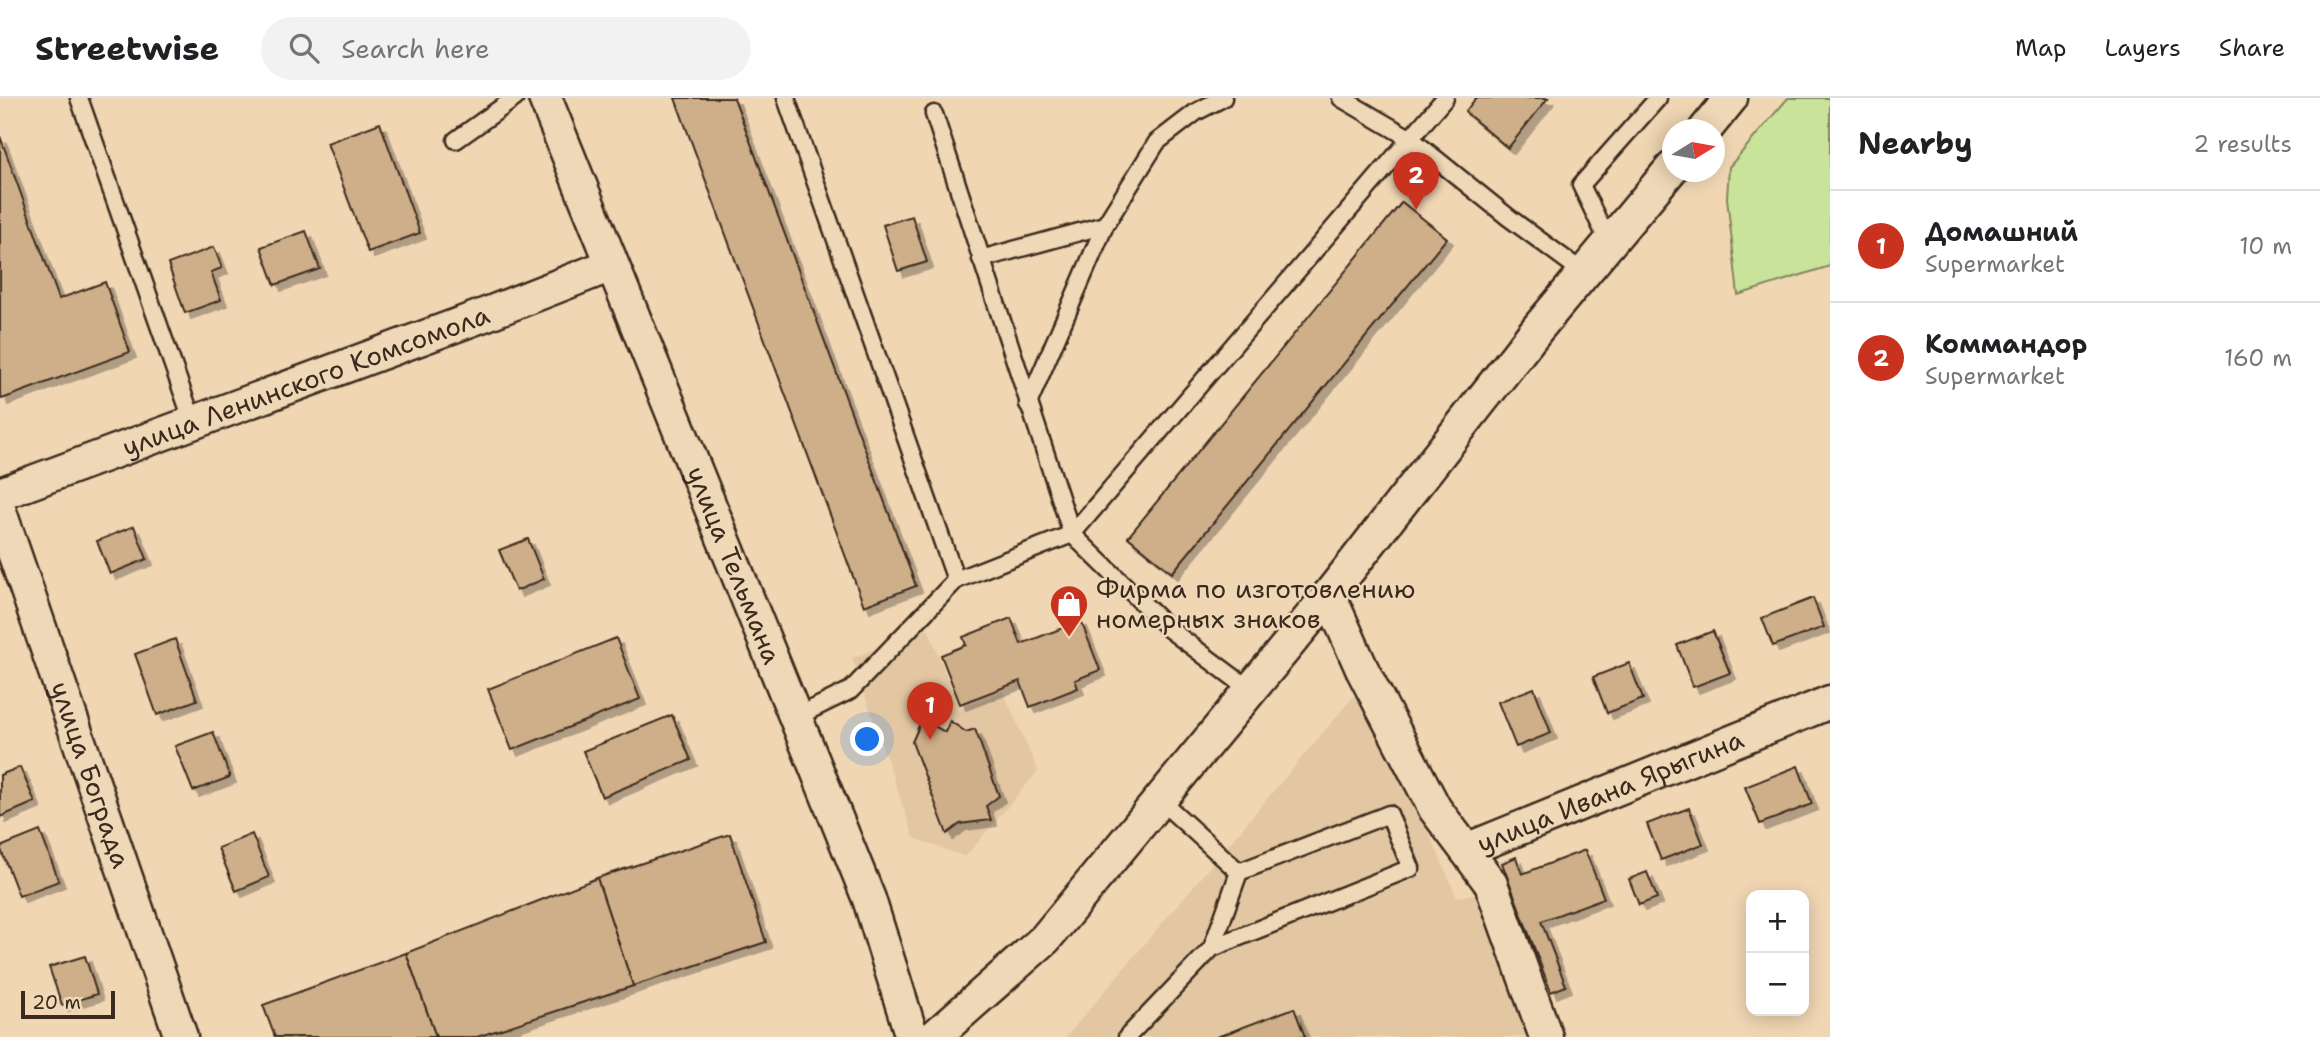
<!DOCTYPE html>
<meta charset="utf-8">
<style>
body{margin:0;font-family:"Shantell Sans",sans-serif;background:#f2f2f2;color:#202124}
.controls{position:absolute;right:21px;bottom:21px;display:grid;overflow:hidden;border-radius:14px;box-shadow:0 4px 18px #0003}
.controls button{width:63px;height:63px;display:grid;place-items:center;padding:0;border:0;border-bottom:2px solid #e0e0e0;background:#fff;color:#202124;font:35px sans-serif}
.compass{position:absolute;left:1662px;top:21px;width:63px;height:63px;border-radius:50%;background:#fff;box-shadow:0 4px 18px #0003;rotate:79deg}
.scale{position:absolute;left:21px;bottom:18px;width:94px;box-sizing:border-box;padding-left:7px;border:4px solid #3b2a1e;border-top:0;font-size:19px;line-height:24px;white-space:nowrap;color:#3b2a1e;-webkit-text-stroke:5px #efd8b7;paint-order:stroke}
.you{position:absolute;left:868px;top:642px;width:24px;height:24px;margin:-18px;border:5px solid #fff;border-radius:50%;background:#1a73e8;box-shadow:0 0 0 10px #1a73e833}
.badge{display:grid;place-items:center;width:46px;height:46px;border-radius:50%;background:#c8321e;color:#fff;font-size:23px;font-weight:700}
.pin{position:absolute;translate:-50% -58px;filter:drop-shadow(0 2px 4px #0008)}
.pin::after{content:'';position:absolute;top:37px;width:24px;height:21px;background:inherit;clip-path:polygon(0 0,100% 0,50% 100%)}
.list{margin:0;padding:0;list-style:none}
h2{display:flex;justify-content:space-between;align-items:center;height:91px;margin:0;padding:0 28px;font-size:30px}
h2 small{font-size:23px;font-weight:400;color:#757577}
.list li{display:grid;grid-template-columns:46px 1fr auto;gap:21px;align-items:center;box-sizing:border-box;height:112px;padding:0 28px;border-top:2px solid #e0e0e0}
.list b{display:block;font-size:26px;white-space:nowrap}
.list p{margin:0;font-size:23px;white-space:nowrap;color:#757577}
.list em{font-size:23px;font-style:normal;color:#757577}
.icon{flex:none;width:38px;height:38px;fill:none;stroke:currentColor;stroke-width:2;stroke-linecap:round;stroke-linejoin:round}
.map{position:relative;flex:none;width:1830px;height:939px;overflow:hidden}
header{display:flex;align-items:center;gap:42px;box-sizing:border-box;height:98px;padding:0 35px;background:#fff;border-bottom:2px solid #e0e0e0}
header strong{font-size:33px}
nav{display:flex;gap:38px;margin-inline-start:auto;font-size:24px}
.search{width:490px;height:63px;background:#f2f2f2;display:flex;align-items:center;gap:18px;box-sizing:border-box;padding:0 24px;border-radius:38px;color:#757577;font-size:26px}
main{display:flex}
aside{flex:1;background:#fff}
.map>svg:first-child{display:block}
.built{fill:#e3c7a3}
.green{fill:#c9e39a;stroke:#82865c;stroke-width:2}
.building{fill:#cfaf89;stroke:#3b2a1e;stroke-width:2;filter:url(#shadow)}
.lines{fill:none;stroke-linecap:round;stroke-linejoin:round}
.service-casing{stroke:#3b2a1e;stroke-width:21}
.minor-casing{stroke:#3b2a1e;stroke-width:37}
.service{stroke:#efd8b7;stroke-width:16}
.minor{stroke:#efd8b7;stroke-width:32}
.labels{text-anchor:middle;stroke-width:5;stroke-linejoin:round;paint-order:stroke}
.street-label{font-size:26px;fill:#3b2a1e;stroke:#efd8b7}
.poi-label{font-size:26px;fill:#3b2a1e;stroke:#efd8b7;text-anchor:start}
</style>
<header>
<strong>Streetwise</strong>
<div class="search"><svg class="icon" aria-label="search" viewBox="0 0 24 24"><circle cx="10" cy="10" r="6"/><path d="M15 15l6 6"/></svg>Search here</div>
<nav><a>Map</a><a>Layers</a><a>Share</a></nav>
</header>
<main>
<div class="map">
<svg width="1830" height="939" viewBox="0 0 1830 939">
<defs>
<filter id="shadow"><feDropShadow dx="6" dy="6" stdDeviation="0" flood-color="#0004"/></filter>
</defs>
<rect width="100%" height="100%" fill="#f0d6b3"/>
<filter id="ink" filterUnits="userSpaceOnUse"><feTurbulence type="fractalNoise" baseFrequency=".0143" numOctaves="2"/><feDisplacementMap in="SourceGraphic" scale="14" xChannelSelector="R" yChannelSelector="G"/><feConvolveMatrix kernelMatrix="1 2 1 2 8 2 1 2 1" color-interpolation-filters="sRGB"/></filter>
<g filter="url(#ink)">
<g class="built">
<polygon points="928,530 959,611 1003,593 1038,673 965,759 914,740 852,560"/>
<polygon points="1364,586 1457,799 1480,795 1532,939 1066,939"/>
</g>
<polygon class="green" points="1788,0 1830,0 1830,168 1738,197 1727,100 1729,69"/>
<g class="building">
<polygon points="675,0 734,0 916,488 864,508"/>
<polygon points="1476,0 1548,0 1508,50 1465,14"/>
<polygon points="380,25 420,135 368,154 327,45"/>
<polygon points="0,38 59,201 105,184 130,254 2,301 0,294"/>
<polygon points="1402,104 1447,140 1172,475 1128,439"/>
<polygon points="912,118 927,164 898,173 883,127"/>
<polygon points="306,133 320,171 275,187 261,149"/>
<polygon points="214,149 222,170 211,174 221,202 185,215 168,166"/>
<polygon points="134,428 147,461 110,476 97,443"/>
<polygon points="528,441 544,481 516,493 499,452"/>
<polygon points="1813,500 1824,529 1773,548 1762,520"/>
<polygon points="1011,520 1021,546 1081,523 1100,572 1075,582 1078,590 1030,609 1020,583 960,606 941,557 966,547 963,539"/>
<polygon points="1713,533 1730,575 1693,589 1677,547"/>
<polygon points="616,540 640,601 512,652 488,591"/>
<polygon points="175,541 197,602 157,617 135,556"/>
<polygon points="1629,565 1643,601 1607,615 1593,579"/>
<polygon points="1534,590 1551,635 1516,649 1498,604"/>
<polygon points="672,617 691,662 602,699 583,653"/>
<polygon points="922,621 945,634 950,623 966,634 975,631 999,698 986,708 991,722 960,726 947,736 912,644"/>
<polygon points="213,634 230,679 193,693 175,648"/>
<polygon points="1798,668 1812,706 1760,726 1745,689"/>
<polygon points="20,669 35,704 0,719 0,677"/>
<polygon points="1689,710 1703,746 1661,762 1647,726"/>
<polygon points="40,733 59,783 19,798 0,749"/>
<polygon points="252,736 269,779 236,793 218,750"/>
<polygon points="730,736 766,844 633,888 597,780"/>
<polygon points="1585,752 1604,800 1541,823 1566,888 1551,894 1502,765 1516,759 1522,776"/>
<polygon points="1647,774 1657,800 1639,807 1629,781"/>
<polygon points="597,780 633,888 477,939 436,939 406,855"/>
<polygon points="406,855 436,939 275,939 263,907"/>
<polygon points="85,858 97,896 62,907 49,869"/>
<polygon points="1294,910 1305,939 1217,939"/>
</g>
<g class="lines">
<g class="service-casing">
<g id="service">
<polyline points="79,0 193,324"/>
<polyline points="786,0 956,482"/>
<polyline points="1341,0 1411,41 1508,119 1584,175"/>
<polyline points="934,16 1072,436"/>
<polyline points="456,42 515,0"/>
<polyline points="1609,145 1581,87 1658,0"/>
<polyline points="981,161 1105,127 1157,44 1196,14 1223,0"/>
<polyline points="1028,306 1105,127"/>
<polyline points="1072,436 1445,0"/>
<polyline points="796,619 851,592 956,482 1072,436 1169,531 1249,591"/>
<polyline points="1160,702 1239,774"/>
<polyline points="1127,939 1212,850 1239,774 1389,716 1411,770 1212,850"/>
</g>
</g>
<g class="minor-casing">
<g id="minor">
<path id="s1" d="M545 0 869 801 912 939"/>
<polyline points="1705,32 1731,0"/>
<path id="s2" d="M0 396 484 217 611 167"/>
<path id="s3" d="M0 414 181 939"/>
<path id="s4" d="M1329 497 1362 571 1435 711 1466 752 1830 604"/>
<polyline points="1466,752 1491,786 1546,939"/>
<polyline points="934,939 1045,841 1329,497 1538,230 1672,70"/>
</g>
</g>
<use href="#service" class="service"/>
<use href="#minor" class="minor"/>
</g>
</g>
<defs>
<g id="shop-pin" transform="scale(2.0125)"><path d="M0 17L-7.5 6A9.5 9.5 0 1 1 7.5 6Z" fill="#c8321e" stroke="#efd8b7"/><path d="M-5-2.5h2.3a2.7 3.5 0 0 1 5.4 0H5L5.5 6h-11ZM-1.5-2.5h3a1.5 2.3 0 0 0-3 0Z" fill="#fff"/></g>
</defs>
<g fill-rule="evenodd">
<use href="#shop-pin" x="1069" y="506"/>
</g>
<g class="labels">
<g class="street-label">
<text dy="9" stroke="none"><textPath href="#s2" startOffset="326">улица Ленинского Комсомола</textPath></text>
<text dy="9" stroke="none"><textPath href="#s1" startOffset="504">улица Тельмана</textPath></text>
<text dy="9" stroke="none"><textPath href="#s3" startOffset="278">улица Бограда</textPath></text>
<text dy="9" stroke="none"><textPath href="#s4" startOffset="446">улица Ивана Ярыгина</textPath></text>
</g>
<g class="poi-label">
<text x="1096" y="500">Фирма по изготовлению<tspan x="1096" dy="30">номерных знаков</tspan></text>
</g>
</g>
</svg>
<div class="controls">
<button>+</button>
<button>−</button>
</div>
<svg class="compass" viewBox="-18 -18 36 36"><path d="M0-13l5 13h-10z" fill="#e53935"/><path d="M0 13l5-13h-10z" fill="#757577"/></svg>
<div class="scale">20 m</div>
<div class="you"></div>
<div class="pin badge" style="left:930px;top:642px">1</div>
<div class="pin badge" style="left:1416px;top:112px">2</div>
</div>
<aside>
<h2>Nearby<small>2 results</small></h2>
<ul class="list">
<li><span class="badge">1</span><div><b>Домашний</b><p>Supermarket</p></div><em>10 m</em></li>
<li><span class="badge">2</span><div><b>Коммандор</b><p>Supermarket</p></div><em>160 m</em></li>
</ul>
</aside>
</main>
